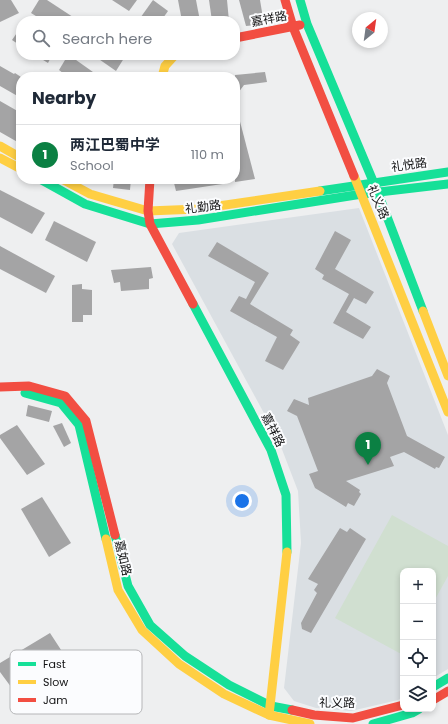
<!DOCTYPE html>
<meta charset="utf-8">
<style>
body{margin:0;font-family:Poppins,"Noto Sans SC",sans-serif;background:#f2f2f3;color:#1f2937}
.controls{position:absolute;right:12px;bottom:12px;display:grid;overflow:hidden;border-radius:8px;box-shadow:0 2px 6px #0003}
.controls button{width:36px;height:36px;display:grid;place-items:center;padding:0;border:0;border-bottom:1px solid #e0e1e3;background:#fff;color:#1f2937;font:20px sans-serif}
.compass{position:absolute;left:352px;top:12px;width:36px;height:36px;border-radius:50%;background:#fff;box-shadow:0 2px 6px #0003;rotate:29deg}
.you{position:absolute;left:242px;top:501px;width:14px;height:14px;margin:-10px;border:3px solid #fff;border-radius:50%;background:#1a73e8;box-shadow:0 0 0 6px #1a73e833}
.badge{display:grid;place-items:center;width:26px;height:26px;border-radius:50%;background:#0b8043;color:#fff;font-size:13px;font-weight:700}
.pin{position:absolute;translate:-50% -33px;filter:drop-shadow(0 1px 2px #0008)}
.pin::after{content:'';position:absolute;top:21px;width:14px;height:12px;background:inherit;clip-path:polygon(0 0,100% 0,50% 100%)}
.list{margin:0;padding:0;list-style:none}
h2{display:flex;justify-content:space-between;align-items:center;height:52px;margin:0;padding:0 16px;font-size:17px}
h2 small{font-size:13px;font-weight:400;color:#747a83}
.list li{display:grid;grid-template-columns:26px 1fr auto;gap:12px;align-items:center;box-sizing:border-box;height:60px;padding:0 16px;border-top:1px solid #e0e1e3}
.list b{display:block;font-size:15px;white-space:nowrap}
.list p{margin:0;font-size:13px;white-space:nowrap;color:#747a83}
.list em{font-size:13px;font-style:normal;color:#747a83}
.icon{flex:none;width:22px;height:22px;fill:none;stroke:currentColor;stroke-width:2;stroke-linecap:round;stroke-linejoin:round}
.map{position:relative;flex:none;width:448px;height:724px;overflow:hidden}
.search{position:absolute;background:#fff;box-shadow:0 2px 6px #0003;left:16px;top:16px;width:224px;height:44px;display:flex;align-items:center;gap:10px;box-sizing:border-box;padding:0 14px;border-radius:16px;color:#747a83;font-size:15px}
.panel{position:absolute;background:#fff;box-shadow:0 2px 6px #0003;left:16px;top:72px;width:224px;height:112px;border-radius:16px}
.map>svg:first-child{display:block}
.built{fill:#dadfe3}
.green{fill:#d0dfd0}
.building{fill:#a4a4a5}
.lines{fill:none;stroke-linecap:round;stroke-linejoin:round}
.fast{stroke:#16e098;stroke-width:9}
.slow{stroke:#ffcf43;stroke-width:9}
.jam{stroke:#f24e42;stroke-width:9}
.labels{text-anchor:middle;stroke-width:4;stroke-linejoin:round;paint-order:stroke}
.street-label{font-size:12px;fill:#121213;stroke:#fbfcfe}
.key{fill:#fbfcfe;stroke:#b5b6b8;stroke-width:1}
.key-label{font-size:11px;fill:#121213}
</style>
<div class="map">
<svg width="448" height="724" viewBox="0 0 448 724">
<rect width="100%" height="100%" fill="#eeeff0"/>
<polygon class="built" points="359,208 448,435 448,669 433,678 433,571 403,571 403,697 398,700 351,711 316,708 294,701 284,688 301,543 298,491 278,439 172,244 179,233"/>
<polygon class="green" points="392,515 448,546 448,576 433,603 433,571 403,571 403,655 335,618"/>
<g class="building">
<polygon points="0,0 11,0 19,13 0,22"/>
<polygon points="39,0 47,0 79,21 44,21 31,13"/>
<polygon points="112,0 137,0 129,11"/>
<polygon points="153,0 168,11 161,21 138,21"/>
<polygon points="178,0 196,0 200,21 182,21"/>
<polygon points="209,0 227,0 229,21 212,21"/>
<polygon points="239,0 260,0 264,24 246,26"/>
<polygon points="21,27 21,46 12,40"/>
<polygon points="35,55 52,55 48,63"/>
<polygon points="68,55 69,55 100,77 68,77 59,70"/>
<polygon points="93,55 126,55 116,71"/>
<polygon points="0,66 14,74 15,73 21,77 21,98 0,86"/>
<polygon points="265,72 267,82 244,85 235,97 235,75"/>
<polygon points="0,101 21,113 21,144 0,132"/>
<polygon points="235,110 237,110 255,179 235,182"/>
<polygon points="114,179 131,179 130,190 113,188"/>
<polygon points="173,179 228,179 229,183 176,191"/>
<polygon points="0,190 45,213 32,234 0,217"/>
<polygon points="54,221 96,242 87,262 45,240"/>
<polygon points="335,231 351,240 335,269 374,292 366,304 354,298 346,312 371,327 363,339 333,323 349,294 322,279 324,275 315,269"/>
<polygon points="217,242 269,273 250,304 293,330 290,335 300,342 283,370 265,361 277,337 230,311 239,296 246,299 255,282 208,256"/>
<polygon points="0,246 55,276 46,293 0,269"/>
<polygon points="151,267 153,278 149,279 149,289 121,291 120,282 114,283 111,270"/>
<polygon points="82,284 82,289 92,290 92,315 83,315 83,322 72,322 72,285"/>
<polygon points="377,369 390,376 387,383 407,436 445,457 439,468 436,467 435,469 404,452 390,457 394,466 346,481 360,490 359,492 361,494 354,506 348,503 346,507 315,488 309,474 318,471 297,416 287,411 294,399 309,405 308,398 372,376"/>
<polygon points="28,405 52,411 49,422 26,416"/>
<polygon points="62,423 71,443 64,447 53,426"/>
<polygon points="17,425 45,464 27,475 0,438 0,435"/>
<polygon points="42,497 71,543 49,557 21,509"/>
<polygon points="340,528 347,532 350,528 366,539 311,633 302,629 301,623 317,593 314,590 318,584 308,579"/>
<polygon points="50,633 65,656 39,676 38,673 14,691 0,672 0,663"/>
</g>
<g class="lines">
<g class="fast">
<polyline points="300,0 307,24 378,193 423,311"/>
<polyline points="40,179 85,204 150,224 198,220 362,194 448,184"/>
<polyline points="320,191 448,172"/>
<polyline points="193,304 271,450 286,495 287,552"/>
<polyline points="25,393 61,403 79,425 106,539"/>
<polyline points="115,535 128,586 150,625 185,656 229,685 271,706 292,710"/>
<polyline points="433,687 448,678"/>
<polyline points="373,724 412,713 419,709"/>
</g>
<g class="slow">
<polyline points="162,77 165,66 175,55"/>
<polyline points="0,146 21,158"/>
<polyline points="0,158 21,169"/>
<polyline points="354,176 448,412"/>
<polyline points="62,179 90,194 148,211 198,209 320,191"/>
<polyline points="423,311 448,376"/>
<polyline points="106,539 118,590 142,630 179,664 224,694 269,715 310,724"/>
<polyline points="269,715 287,552"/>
</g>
<g class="jam">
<polyline points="285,0 293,27 354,176"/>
<polyline points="235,38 300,25"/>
<polyline points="150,179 148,211 150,224 193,304"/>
<polyline points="0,387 29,386 65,396 86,421 115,535"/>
<polyline points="433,700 448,691"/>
<polyline points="292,710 314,715 353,718 403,705"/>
</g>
</g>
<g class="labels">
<g class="street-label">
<text transform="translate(269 19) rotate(-11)" y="4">嘉祥路</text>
<text transform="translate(409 165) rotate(-8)" y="4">礼悦路</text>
<text transform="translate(378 202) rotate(67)" y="4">礼义路</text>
<text transform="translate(203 207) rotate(-7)" y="4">礼勤路</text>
<text transform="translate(273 430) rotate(63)" y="4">嘉祥路</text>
<text transform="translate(123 558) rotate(77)" y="4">嘉如路</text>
<text transform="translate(337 703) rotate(1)" y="4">礼义路</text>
</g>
</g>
<rect x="10" y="650" width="132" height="64" rx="6" class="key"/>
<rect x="18" y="662" width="18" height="4" fill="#16e098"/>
<rect x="18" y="680" width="18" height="4" fill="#ffcf43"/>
<rect x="18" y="698" width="18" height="4" fill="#f24e42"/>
<g class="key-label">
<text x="43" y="668">Fast</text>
<text x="43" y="686">Slow</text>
<text x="43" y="704">Jam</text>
</g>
</svg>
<div class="controls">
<button>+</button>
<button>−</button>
<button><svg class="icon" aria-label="locate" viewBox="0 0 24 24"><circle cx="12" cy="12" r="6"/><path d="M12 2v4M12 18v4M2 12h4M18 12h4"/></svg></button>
<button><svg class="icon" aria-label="layers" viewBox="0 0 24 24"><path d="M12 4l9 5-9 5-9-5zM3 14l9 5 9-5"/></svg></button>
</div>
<svg class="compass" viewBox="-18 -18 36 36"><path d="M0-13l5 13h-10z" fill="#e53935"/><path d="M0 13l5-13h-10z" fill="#747a83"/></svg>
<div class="you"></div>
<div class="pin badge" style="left:368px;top:465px">1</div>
<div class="search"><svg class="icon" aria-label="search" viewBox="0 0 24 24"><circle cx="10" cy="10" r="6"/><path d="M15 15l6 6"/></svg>Search here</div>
<section class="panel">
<h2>Nearby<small></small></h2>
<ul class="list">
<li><span class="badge">1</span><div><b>两江巴蜀中学</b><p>School</p></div><em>110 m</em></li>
</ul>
</section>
</div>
